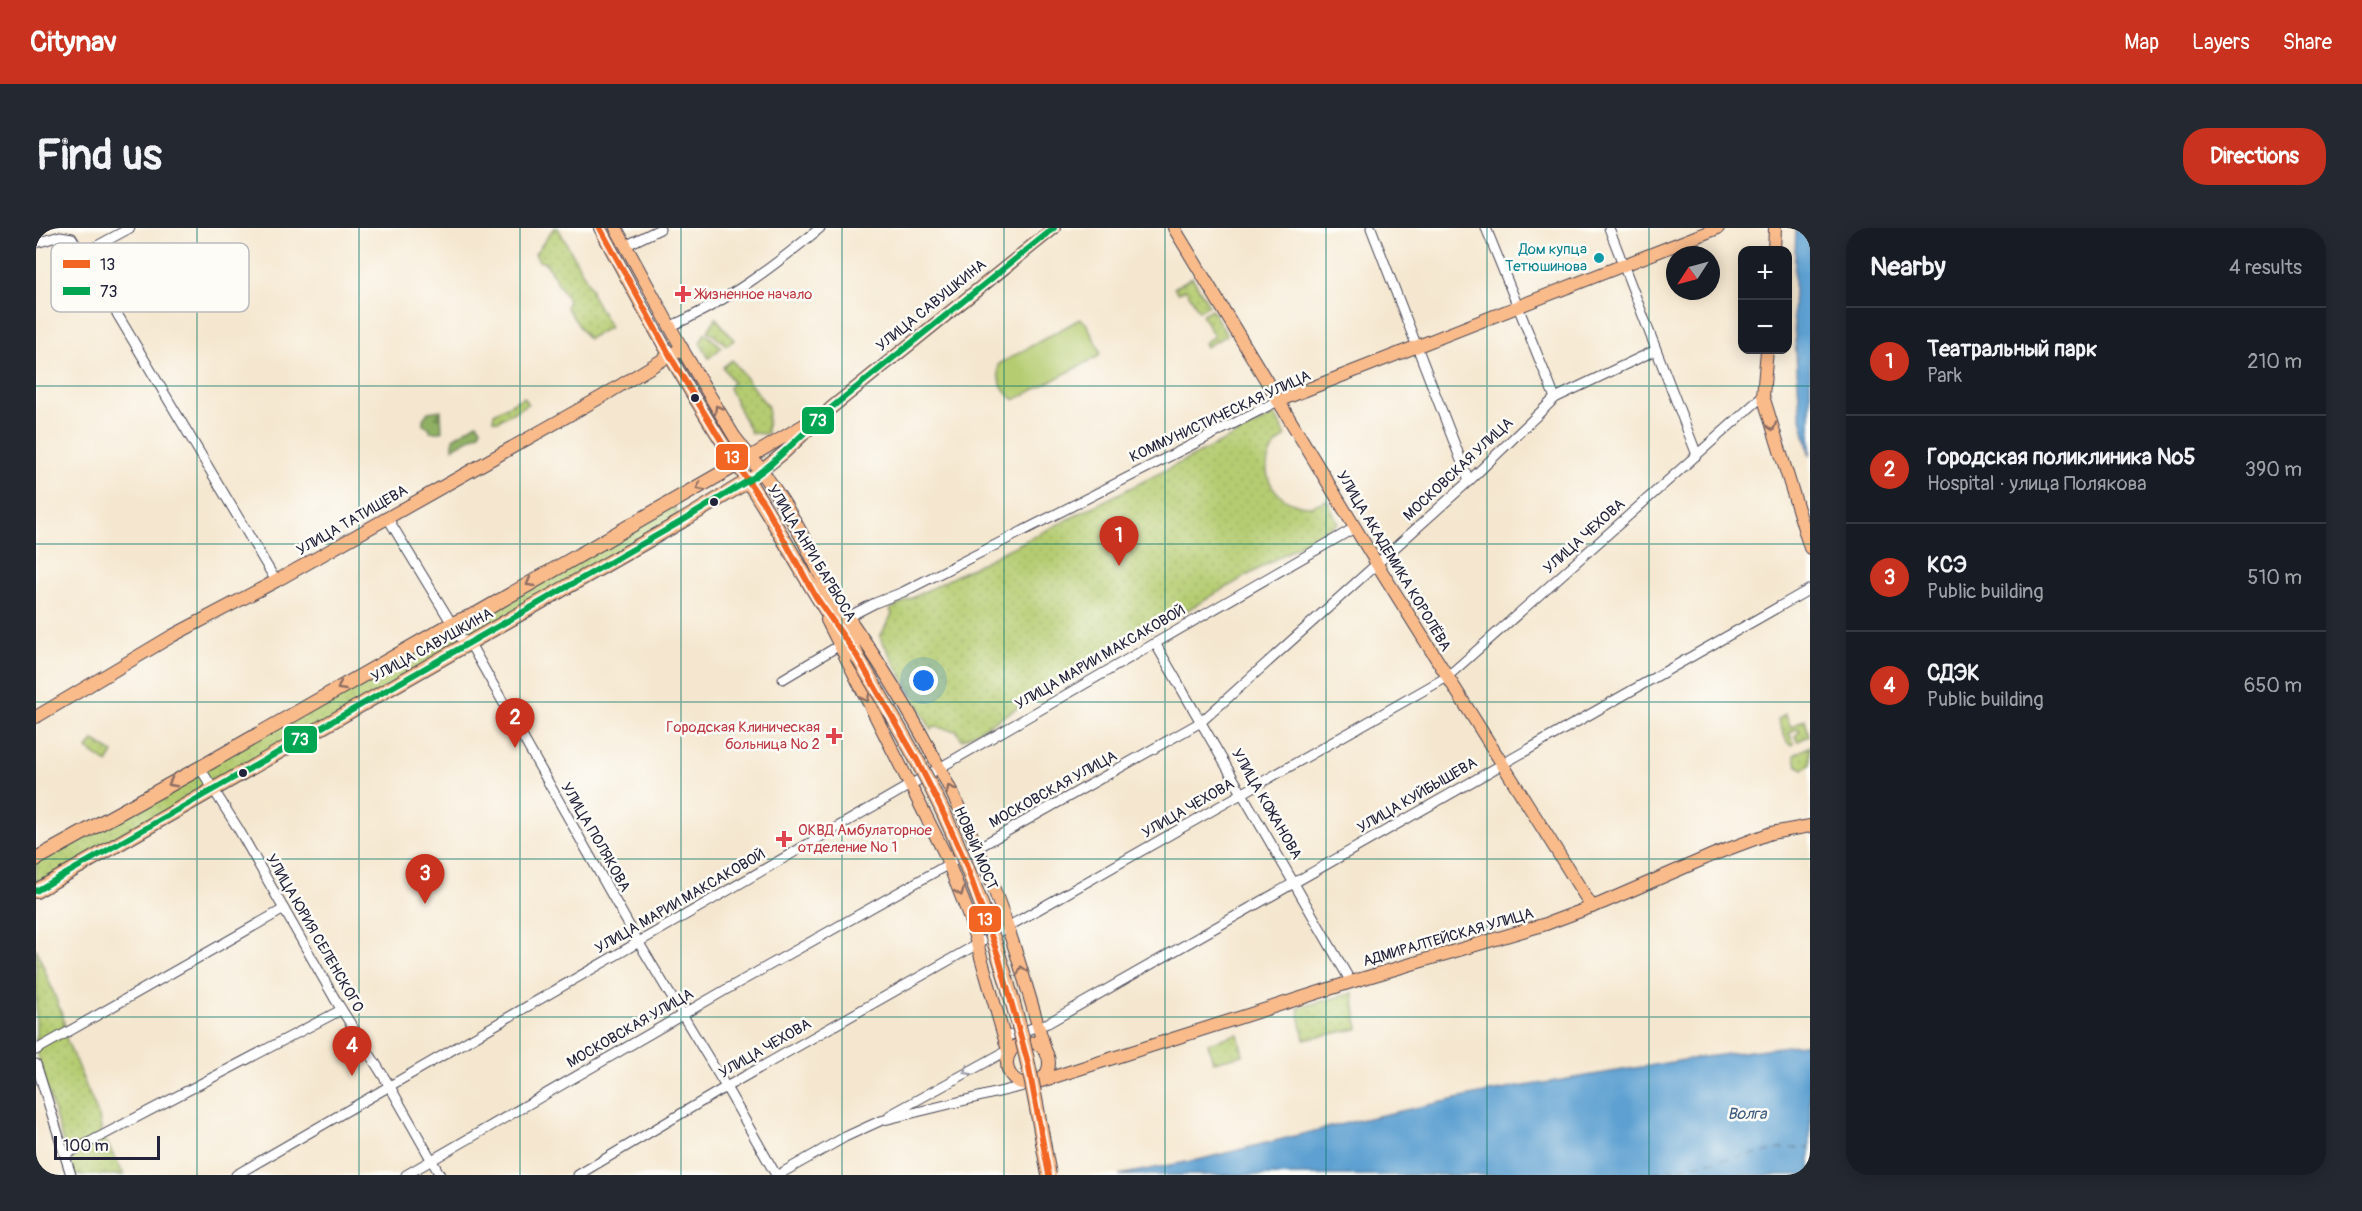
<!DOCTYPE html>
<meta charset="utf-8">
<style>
body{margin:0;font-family:Pangolin,sans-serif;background:#242831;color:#f1f3f6}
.controls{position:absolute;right:18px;top:18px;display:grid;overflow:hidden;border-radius:12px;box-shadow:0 3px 15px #0003}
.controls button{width:54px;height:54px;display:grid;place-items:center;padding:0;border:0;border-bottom:2px solid #363941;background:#171b24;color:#f1f3f6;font:30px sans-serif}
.compass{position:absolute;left:1630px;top:18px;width:54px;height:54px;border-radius:50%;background:#171b24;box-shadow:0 3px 15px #0003;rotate:234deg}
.scale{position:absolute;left:18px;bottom:15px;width:106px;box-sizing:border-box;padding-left:6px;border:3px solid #22223b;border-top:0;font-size:16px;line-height:21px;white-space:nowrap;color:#22223b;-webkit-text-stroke:4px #fdfcf7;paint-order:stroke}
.you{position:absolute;left:888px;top:453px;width:21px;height:21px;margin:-15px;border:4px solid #fff;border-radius:50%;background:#1a73e8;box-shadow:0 0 0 9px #1a73e833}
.badge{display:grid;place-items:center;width:39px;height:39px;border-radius:50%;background:#c8321e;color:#fff;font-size:20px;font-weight:700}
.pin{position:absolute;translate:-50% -50px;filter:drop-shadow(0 2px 3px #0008)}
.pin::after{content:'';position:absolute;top:32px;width:21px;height:18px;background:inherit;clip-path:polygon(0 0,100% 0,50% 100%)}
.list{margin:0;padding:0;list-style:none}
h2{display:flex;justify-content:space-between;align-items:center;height:78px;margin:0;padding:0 24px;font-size:26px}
h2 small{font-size:20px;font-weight:400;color:#9ea1a6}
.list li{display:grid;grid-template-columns:39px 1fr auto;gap:18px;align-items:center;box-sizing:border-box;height:108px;padding:0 24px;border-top:2px solid #363941}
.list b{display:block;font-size:22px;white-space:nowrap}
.list p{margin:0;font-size:20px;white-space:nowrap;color:#9ea1a6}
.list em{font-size:20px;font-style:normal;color:#9ea1a6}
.map{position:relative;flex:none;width:1774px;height:947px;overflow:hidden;border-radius:24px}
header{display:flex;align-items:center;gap:36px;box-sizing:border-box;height:84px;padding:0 30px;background:#c8321e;color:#fff}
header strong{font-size:28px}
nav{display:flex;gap:33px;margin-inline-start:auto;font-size:21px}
.intro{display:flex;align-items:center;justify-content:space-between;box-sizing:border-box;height:144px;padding:0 36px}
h1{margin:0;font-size:42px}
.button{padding:15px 27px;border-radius:24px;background:#c8321e;color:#fff;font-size:21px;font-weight:700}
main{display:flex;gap:36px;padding:0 36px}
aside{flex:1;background:#171b24;border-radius:24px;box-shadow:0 3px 15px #0003}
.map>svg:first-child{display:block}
.grass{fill:url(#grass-dots);stroke:#6c7756;stroke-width:1.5}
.forest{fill:url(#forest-firs);stroke:#59694f;stroke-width:1.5}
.garden{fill:#b5cc71;stroke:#6c7756;stroke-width:1.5}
.water{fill:#5da0d1;stroke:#406186;stroke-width:1.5}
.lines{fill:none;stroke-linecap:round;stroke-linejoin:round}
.ferry{stroke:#3d5b7e;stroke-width:1.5;stroke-dasharray:8 6;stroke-linecap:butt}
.minor-casing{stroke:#424051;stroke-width:11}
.major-casing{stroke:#424051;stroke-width:14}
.highway-casing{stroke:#424051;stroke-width:16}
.minor{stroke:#fff;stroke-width:9}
.major{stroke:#fabb8b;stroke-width:12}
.highway{stroke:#fabb8b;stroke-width:14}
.highway-bridge-casing{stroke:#424051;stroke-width:16;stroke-linecap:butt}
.highway-bridge{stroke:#fabb8b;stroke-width:14}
.bus-1-casing{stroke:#fdfcf7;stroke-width:10}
.bus-2-casing{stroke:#fdfcf7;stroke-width:10}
.bus-1{stroke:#f26522;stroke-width:6}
.bus-2{stroke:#00a651;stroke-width:6}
.oneway{stroke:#8e6e63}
.oneway2{stroke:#9c9ca7}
.grid{fill:none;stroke:#0f766e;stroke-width:1.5;stroke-opacity:0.55}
.culture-dot{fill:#0f9aa8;stroke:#fdfcf7;stroke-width:2}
.health-dot{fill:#e0444e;stroke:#fdfcf7;stroke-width:2}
.bus-dot{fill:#22223b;stroke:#fdfcf7;stroke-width:2}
.labels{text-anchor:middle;stroke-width:5;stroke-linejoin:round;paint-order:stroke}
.culture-label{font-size:15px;fill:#0d838f;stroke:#fdfcf7;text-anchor:end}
.health-label{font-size:15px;fill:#be3a42;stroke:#fdfcf7;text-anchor:start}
.street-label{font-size:15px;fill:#22223b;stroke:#fdfcf7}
.water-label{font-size:16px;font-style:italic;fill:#3d5b7e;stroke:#fdfcf7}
.key{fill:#fdfcf7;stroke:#bbbbbf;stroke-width:1.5}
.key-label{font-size:16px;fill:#22223b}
.line-badge{stroke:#fdfcf7;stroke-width:2}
.badge-label{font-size:16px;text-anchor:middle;font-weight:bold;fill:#fff}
</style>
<header>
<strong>Citynav</strong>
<nav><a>Map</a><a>Layers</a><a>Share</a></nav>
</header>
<div class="intro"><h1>Find us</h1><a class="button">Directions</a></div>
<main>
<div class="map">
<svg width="1774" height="947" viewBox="0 0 1774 947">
<defs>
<pattern id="grass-dots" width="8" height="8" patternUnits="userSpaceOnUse" patternTransform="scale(1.5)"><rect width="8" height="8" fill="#b5cc71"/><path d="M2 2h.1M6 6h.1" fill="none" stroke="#9baf63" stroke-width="1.8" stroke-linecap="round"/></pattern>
<pattern id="forest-firs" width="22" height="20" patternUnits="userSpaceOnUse" patternTransform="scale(1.5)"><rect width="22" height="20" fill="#90b063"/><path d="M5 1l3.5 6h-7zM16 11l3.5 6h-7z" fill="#758f53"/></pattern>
</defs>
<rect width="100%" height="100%" fill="#fdfcf7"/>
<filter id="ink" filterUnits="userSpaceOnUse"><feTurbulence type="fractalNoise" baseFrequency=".0167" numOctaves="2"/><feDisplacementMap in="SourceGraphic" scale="12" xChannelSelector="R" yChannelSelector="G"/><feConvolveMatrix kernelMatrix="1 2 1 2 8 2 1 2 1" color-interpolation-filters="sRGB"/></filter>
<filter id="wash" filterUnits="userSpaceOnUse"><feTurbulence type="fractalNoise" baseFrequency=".008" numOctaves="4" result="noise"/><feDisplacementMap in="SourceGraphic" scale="24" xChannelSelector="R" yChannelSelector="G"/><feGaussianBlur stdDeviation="1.35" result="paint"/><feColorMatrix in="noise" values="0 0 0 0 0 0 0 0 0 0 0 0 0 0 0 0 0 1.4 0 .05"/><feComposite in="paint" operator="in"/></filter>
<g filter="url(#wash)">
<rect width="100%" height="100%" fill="#f5e7cf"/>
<g class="grass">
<polygon points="518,0 522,0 556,62 555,65 574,99 552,111 530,79 532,72 510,35 503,33 499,26"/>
<polygon points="1156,49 1173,77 1163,83 1150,61 1142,65 1138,60"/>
<polygon points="1175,81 1191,107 1170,119 1168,115 1178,108 1166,87"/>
<polygon points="680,90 698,112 691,117 672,103"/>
<polygon points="669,105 686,119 673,130 664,115"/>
<polygon points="696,132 732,179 731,206 715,205 693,160 697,154 687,139"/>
<polygon points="488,169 492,176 462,193 457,192 458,185"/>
<path d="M1239 187 1250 208C1244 213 1237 219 1234 226 1222 253 1247 278 1273 278 1278 278 1285 274 1291 272L1302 295 926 512 921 503 899 499 895 501 844 409 856 386 854 381Z"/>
<polygon points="635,274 646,293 0,663 0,631"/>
<polygon points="1749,486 1755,499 1769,491 1773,508 1762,513 1759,508 1764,503 1762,500 1753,505 1758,516 1755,517 1751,514 1742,492"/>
<polygon points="57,512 77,525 71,535 51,521"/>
<polygon points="1774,518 1774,537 1767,541 1761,537 1758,527"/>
<polygon points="0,720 27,789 31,813 63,889 66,906 88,947 37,947 0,824"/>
<polygon points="1317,765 1322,801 1268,811 1262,780"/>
<polygon points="1202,806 1207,827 1177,834 1172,815"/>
</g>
<g class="forest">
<polygon points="405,182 406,204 394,204 394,200 387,197 387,191 392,184"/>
<polygon points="441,195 445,200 444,205 417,220 417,210"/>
</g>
<path class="garden" d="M1044 91 1050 95 1064 123 1063 128 979 172C966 164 960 150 963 136Z"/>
<g class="water">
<polygon points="1760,0 1774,0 1774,229 1764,185 1757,82"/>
<polygon points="1774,815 1774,947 1083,947 1166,931 1323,892 1453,864 1654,831"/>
</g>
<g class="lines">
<polyline class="ferry" points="1603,947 1750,920 1774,920"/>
</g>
</g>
<g filter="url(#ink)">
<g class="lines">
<g class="minor-casing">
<g id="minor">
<polyline points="1335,0 1433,253"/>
<polyline points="1450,0 1519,170"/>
<polyline points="1573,0 1661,227"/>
<polyline points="0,15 24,8 36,10 240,353"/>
<polyline points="589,18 624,1"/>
<polyline points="46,26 94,0"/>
<path d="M633 99C689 75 737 39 784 0"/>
<polyline points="351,289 424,409 437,421 603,715 690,859 740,947"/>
<polyline points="812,389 839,375 867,364 1242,173"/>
<polyline points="1119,415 1315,754"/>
<polyline points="747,451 804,417"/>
<polyline points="164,540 203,602 299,771 353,857 404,947"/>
<polyline points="969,809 1012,795 1774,361"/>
<polyline points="0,822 248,681"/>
<polyline points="0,836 35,947"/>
<polyline points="854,887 983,816"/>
<polyline points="29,927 305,782"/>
<polyline points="200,947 1320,299"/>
<polyline points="370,947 691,761 1165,494 1433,253 1519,170 1620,122"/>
<polyline points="542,947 690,859 1411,449 1727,168"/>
<polyline points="742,947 809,909 844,893 996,856"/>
</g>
</g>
<g class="major-casing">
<g id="major">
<path d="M564 0C610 87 656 172 712 253L749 224 795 180 1018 0"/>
<polyline points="580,0 649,126 698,208 714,229 773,194"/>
<polyline points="1138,0 1341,336 1556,679"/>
<polyline points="1738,22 1739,0"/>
<polyline points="1731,122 1727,168 1774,320"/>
<polyline points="1242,173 1682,0"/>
<path d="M801 374C855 448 900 526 937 610 968 679 989 752 1010 825"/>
<polyline points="791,392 908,624 933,688 973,826"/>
<polyline points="0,489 136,408 240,353 567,168 646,120"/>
<circle cx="992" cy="835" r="21"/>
<polyline points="1002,854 1315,754 1510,696 1566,675 1679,626 1735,605 1774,598"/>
</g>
</g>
<g class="highway-casing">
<g id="highway">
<path d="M0 631 164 540 416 396 441 386 714 229C762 287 792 360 821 428"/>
<path d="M0 663 646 293 712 253C744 301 770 354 803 402"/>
</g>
</g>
<use href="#minor" class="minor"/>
<use href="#major" class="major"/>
<use href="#highway" class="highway"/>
<g class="highway-bridge-casing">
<path id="highway-bridge" d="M821 428C860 494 900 560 928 632 955 698 977 767 992 836 1000 872 1006 910 1013 947"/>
</g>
<use href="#highway-bridge" class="highway-bridge"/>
<g class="bus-1-casing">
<polyline id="bus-1" points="564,0 637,133 687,216 728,276 780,369 821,428 881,532 905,580 928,631 963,730 992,835 1013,947"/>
</g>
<g class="bus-2-casing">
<polyline id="bus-2" points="0,663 646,293 718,249 735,236 795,180 1018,0"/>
</g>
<use href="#bus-1" class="bus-1"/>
<use href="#bus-2" class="bus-2"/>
</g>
<defs><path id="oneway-chevron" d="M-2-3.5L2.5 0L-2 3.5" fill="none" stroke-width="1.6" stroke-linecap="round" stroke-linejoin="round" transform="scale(1.5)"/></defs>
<g class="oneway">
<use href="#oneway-chevron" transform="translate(682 181) rotate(-121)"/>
<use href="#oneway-chevron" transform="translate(1736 199) rotate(72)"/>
<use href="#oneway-chevron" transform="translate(664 259) rotate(152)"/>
<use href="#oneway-chevron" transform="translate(494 355) rotate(150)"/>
<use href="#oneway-chevron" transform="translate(305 459) rotate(150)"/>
<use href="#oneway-chevron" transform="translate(830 470) rotate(63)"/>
<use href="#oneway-chevron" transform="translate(136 555) rotate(152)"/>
<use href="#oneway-chevron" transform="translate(914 561) rotate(-117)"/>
<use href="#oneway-chevron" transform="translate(924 664) rotate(69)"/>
<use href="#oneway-chevron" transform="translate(986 742) rotate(-106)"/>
</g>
<use class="oneway2" href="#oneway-chevron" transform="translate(931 843) rotate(151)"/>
</g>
<path class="grid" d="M161 0V947M323 0V947M484 0V947M645 0V947M806 0V947M968 0V947M1129 0V947M1290 0V947M1451 0V947M1613 0V947M0 158H1774M0 316H1774M0 474H1774M0 631H1774M0 789H1774"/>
<circle class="culture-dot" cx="1563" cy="30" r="6"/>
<g class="health-dot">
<path d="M644 57h6v6h6v6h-6v6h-6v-6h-6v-6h6z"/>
<path d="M795 499h6v6h6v6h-6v6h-6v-6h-6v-6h6z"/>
<path d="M745 602h6v6h6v6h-6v6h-6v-6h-6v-6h6z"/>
</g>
<g class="bus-dot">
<circle cx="659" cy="170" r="5"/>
<circle cx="678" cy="274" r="5"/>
<circle cx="207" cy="545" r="5"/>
</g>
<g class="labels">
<g class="culture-label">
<text x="1551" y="26">Дом купца<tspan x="1551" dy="17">Тетюшинова</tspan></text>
</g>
<g class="health-label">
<text x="660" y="71">Жизненное начало</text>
<text x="784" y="504" text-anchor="end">Городская Клиническая<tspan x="784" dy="17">больница № 2</tspan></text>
<text x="762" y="607">ОКВД Амбулаторное<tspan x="762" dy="17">отделение № 1</tspan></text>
</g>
<g class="street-label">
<text transform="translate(895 77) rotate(-39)" y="5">УЛИЦА САВУШКИНА</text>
<text transform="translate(1184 188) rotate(-25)" y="5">КОММУНИСТИЧЕСКАЯ УЛИЦА</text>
<text transform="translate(1422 241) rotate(-43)" y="5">МОСКОВСКАЯ УЛИЦА</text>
<text transform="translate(316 292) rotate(-30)" y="5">УЛИЦА ТАТИЩЕВА</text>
<text transform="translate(1548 308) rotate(-42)" y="5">УЛИЦА ЧЕХОВА</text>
<text transform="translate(776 325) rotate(59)" y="5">УЛИЦА АНРИ БАРБЮСА</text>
<text transform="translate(1358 333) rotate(59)" y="5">УЛИЦА АКАДЕМИКА КОРОЛЁВА</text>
<text transform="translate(396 417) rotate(-29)" y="5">УЛИЦА САВУШКИНА</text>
<text transform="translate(1064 429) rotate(-30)" y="5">УЛИЦА МАРИИ МАКСАКОВОЙ</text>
<text transform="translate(1017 561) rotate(-29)" y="5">МОСКОВСКАЯ УЛИЦА</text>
<text transform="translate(1381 567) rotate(-30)" y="5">УЛИЦА КУЙБЫШЕВА</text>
<text transform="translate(1231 576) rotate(60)" y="5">УЛИЦА КОЖАНОВА</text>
<text transform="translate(1152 580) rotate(-30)" y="5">УЛИЦА ЧЕХОВА</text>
<text transform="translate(560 609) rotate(60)" y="5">УЛИЦА ПОЛЯКОВА</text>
<text transform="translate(940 620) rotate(67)" y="5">НОВЫЙ МОСТ</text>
<text transform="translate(644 673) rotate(-30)" y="5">УЛИЦА МАРИИ МАКСАКОВОЙ</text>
<text transform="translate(279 705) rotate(60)" y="5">УЛИЦА ЮРИЯ СЕЛЕНСКОГО</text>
<text transform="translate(1412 709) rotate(-16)" y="5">АДМИРАЛТЕЙСКАЯ УЛИЦА</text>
<text transform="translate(594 800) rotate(-30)" y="5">МОСКОВСКАЯ УЛИЦА</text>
<text transform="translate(729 820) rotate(-30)" y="5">УЛИЦА ЧЕХОВА</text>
</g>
<g class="water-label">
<text x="1711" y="891">Волга</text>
</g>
</g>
<rect x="15" y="15" width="198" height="69" rx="9" class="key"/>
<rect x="27" y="32" width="27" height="8" fill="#f26522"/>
<rect x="27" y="59" width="27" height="8" fill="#00a651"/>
<g class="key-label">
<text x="64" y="42">13</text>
<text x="64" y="69">73</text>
</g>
<g class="line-badge">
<rect x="765" y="178" width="34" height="29" rx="6" fill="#00a651"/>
<rect x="679" y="215" width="34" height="28" rx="6" fill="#f26522"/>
<rect x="247" y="497" width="35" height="29" rx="6" fill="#00a651"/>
<rect x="932" y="677" width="34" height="28" rx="6" fill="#f26522"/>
</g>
<g class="badge-label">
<text x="782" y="198">73</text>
<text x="696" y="235">13</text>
<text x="264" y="517">73</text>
<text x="949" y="697">13</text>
</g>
</svg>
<div class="controls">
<button>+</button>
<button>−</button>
</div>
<svg class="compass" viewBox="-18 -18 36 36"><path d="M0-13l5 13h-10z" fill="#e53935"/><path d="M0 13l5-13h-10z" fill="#9ea1a6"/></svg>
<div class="scale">100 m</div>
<div class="you"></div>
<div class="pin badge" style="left:1083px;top:338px">1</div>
<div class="pin badge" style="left:479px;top:520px">2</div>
<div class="pin badge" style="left:389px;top:676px">3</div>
<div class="pin badge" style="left:316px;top:848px">4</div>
</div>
<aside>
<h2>Nearby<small>4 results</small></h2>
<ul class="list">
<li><span class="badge">1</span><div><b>Театральный парк</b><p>Park</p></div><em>210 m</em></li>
<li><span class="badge">2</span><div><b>Городская поликлиника №5</b><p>Hospital · улица Полякова</p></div><em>390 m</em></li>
<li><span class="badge">3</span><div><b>КСЭ</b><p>Public building</p></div><em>510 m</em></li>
<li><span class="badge">4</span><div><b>СДЭК</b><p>Public building</p></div><em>650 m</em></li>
</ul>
</aside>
</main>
